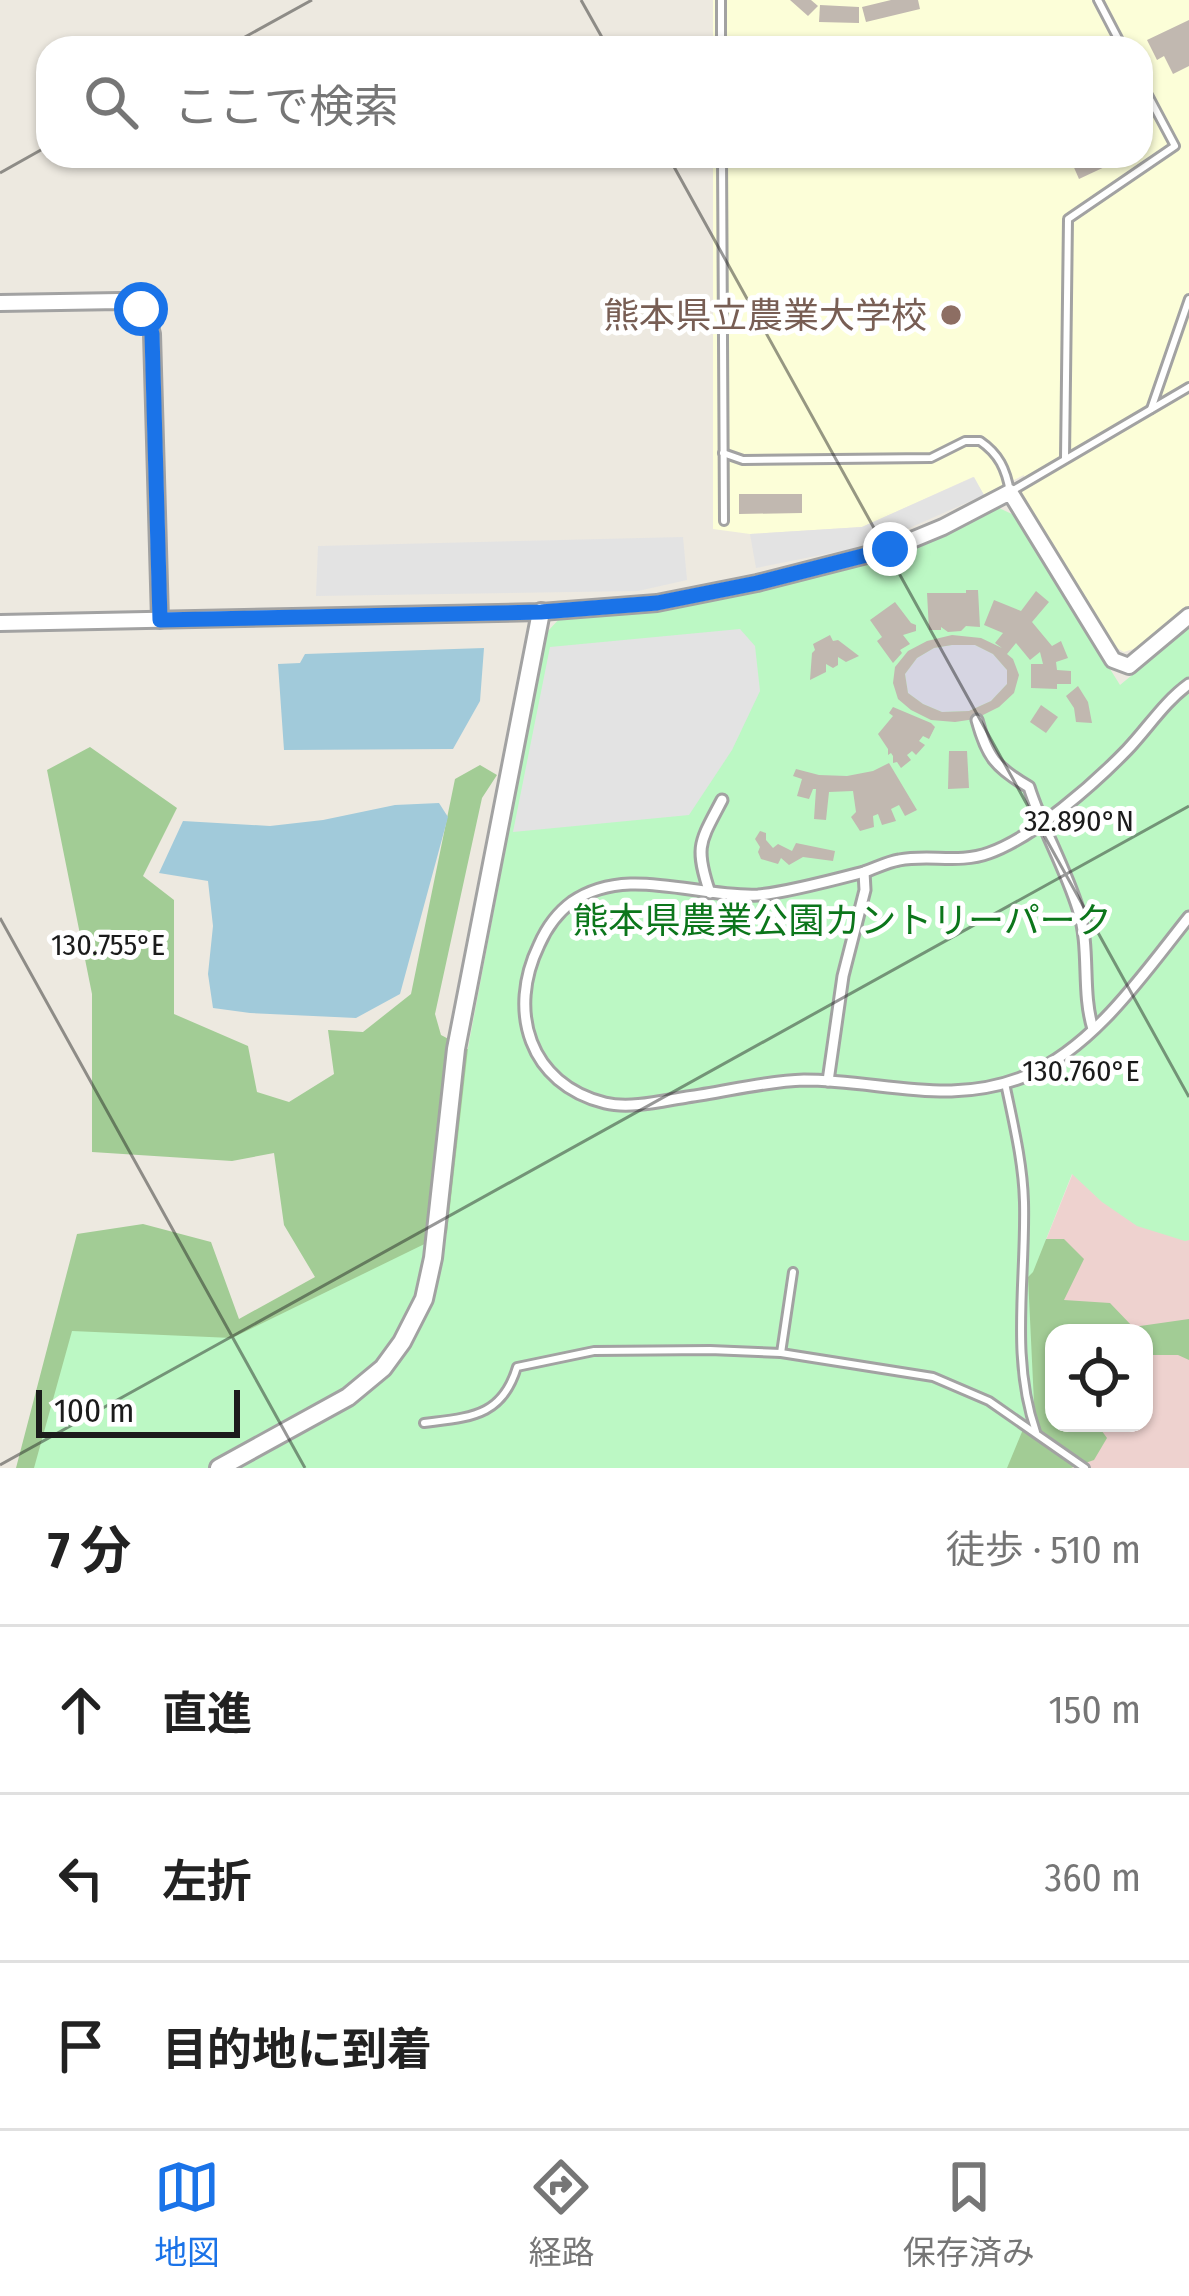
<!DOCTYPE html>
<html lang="ja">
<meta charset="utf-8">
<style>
body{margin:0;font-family:"Fira Sans Condensed","Noto Sans JP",sans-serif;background:#f2f2f2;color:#222}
.controls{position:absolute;right:36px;bottom:36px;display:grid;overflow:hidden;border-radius:24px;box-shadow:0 3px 9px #0004}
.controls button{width:108px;height:108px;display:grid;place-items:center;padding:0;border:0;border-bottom:3px solid #e0e0e0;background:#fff;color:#222;font:60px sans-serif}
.scale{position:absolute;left:36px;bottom:30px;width:204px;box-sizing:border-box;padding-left:12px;border:6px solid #1b1b1b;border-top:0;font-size:33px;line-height:42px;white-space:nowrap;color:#1b1b1b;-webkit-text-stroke:9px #fff;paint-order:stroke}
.stop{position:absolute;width:36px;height:36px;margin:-27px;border:9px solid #1a73e8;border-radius:50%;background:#fff}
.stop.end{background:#1a73e8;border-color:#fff;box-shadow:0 3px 12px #0008}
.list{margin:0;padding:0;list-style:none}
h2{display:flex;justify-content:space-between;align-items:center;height:156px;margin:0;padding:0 48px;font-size:51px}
h2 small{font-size:39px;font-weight:400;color:#767676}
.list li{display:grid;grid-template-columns:78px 1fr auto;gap:36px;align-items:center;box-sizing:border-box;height:168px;padding:0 48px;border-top:3px solid #e0e0e0}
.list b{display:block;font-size:45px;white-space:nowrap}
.list em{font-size:39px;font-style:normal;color:#767676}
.icon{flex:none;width:66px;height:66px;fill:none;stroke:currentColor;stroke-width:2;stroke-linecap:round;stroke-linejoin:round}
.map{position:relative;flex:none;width:1189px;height:1468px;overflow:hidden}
.search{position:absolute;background:#fff;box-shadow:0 3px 9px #0004;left:36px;right:36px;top:36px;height:132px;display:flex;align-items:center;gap:30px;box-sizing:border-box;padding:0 42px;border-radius:36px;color:#767676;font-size:45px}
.sheet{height:660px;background:#fff}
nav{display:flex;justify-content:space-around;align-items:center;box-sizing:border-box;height:168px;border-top:3px solid #e0e0e0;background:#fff;font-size:33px;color:#767676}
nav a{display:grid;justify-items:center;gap:6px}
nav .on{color:#1a73e8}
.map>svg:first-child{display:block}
.commercial{fill:#eed2cf;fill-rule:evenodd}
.education{fill:#fcfed8}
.forest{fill:#a2cc95}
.park{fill:#bcf8c4}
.parking{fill:#e3e3e3}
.plaza{fill:#d6d5e2}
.water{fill:#a1cada}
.building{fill:#c1b8b0;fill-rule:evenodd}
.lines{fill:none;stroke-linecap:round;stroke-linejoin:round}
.service-casing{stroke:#a2a2a2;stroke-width:12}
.pedestrian-casing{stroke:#a2a2a2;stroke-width:15}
.minor-casing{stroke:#a2a2a2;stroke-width:20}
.tertiary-casing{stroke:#a2a2a2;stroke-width:22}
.service{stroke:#fff;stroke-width:6}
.pedestrian{stroke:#fff;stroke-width:9}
.minor{stroke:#fff;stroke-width:14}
.tertiary{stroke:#fff;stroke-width:16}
.route{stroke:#1a73e8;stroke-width:15}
.ticks{fill:none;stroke:#1b1b1b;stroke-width:3;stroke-opacity:0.45}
.education-dot{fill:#8d6e63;stroke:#fff;stroke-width:4.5}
.labels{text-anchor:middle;stroke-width:10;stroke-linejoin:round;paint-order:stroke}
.education-label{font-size:36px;fill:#785e54;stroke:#fff;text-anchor:end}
.park-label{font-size:36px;fill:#0c761b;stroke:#fff}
.ticks-label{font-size:30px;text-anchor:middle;fill:#1b1b1b;stroke:#fff;stroke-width:10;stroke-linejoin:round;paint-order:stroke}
</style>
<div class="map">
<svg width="1189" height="1468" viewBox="0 0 1189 1468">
<rect width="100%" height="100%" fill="#ede9e0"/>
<path class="commercial" d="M1073 1173 1189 1240V1468H1007L1033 1272ZM1054 1333H1144V1423H1054Z"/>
<polygon class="education" points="713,0 1189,0 1189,606 1139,647 1124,652 1110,644 1022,495 1024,475 984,495 973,477 862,527 750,534 713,529 713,156 1141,156 1141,48 713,48"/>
<g class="forest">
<polygon points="90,747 177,808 143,876 174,900 174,1014 248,1046 257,1092 289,1102 334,1074 328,1030 363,1032 411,994 455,779 480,765 497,775 482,798 435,1014 441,1035 477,1054 499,1190 195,1468 16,1468 77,1234 143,1224 211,1242 239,1319 315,1277 284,1225 274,1153 232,1161 92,1152 92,994 47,770"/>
<polygon points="1035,1239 1064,1239 1084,1259 1064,1300 1110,1303 1133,1327 1189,1319 1189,1360 1178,1355 1144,1355 1144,1333 1054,1333 1054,1423 1096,1423 1107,1438 1094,1460 1071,1468 989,1468 1016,1280"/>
</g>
<polygon class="park" points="999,508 1014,515 1120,685 1189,628 1189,1240 1185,1241 1137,1226 1102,1202 1072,1174 1033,1272 1028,1277 1034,1403 1007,1468 34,1468 72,1331 232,1338 447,1233 468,1048 546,633 562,616 659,610 892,557"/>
<g class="parking">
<polygon points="974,477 984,495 871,545 756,568 750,534 862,527"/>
<polygon points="683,537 687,580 638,591 316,596 318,546"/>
<polygon points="740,629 755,646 760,691 732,750 689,815 513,832 550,647"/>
</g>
<polygon class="plaza" points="952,645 975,645 993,654 1007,670 1007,684 991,701 969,711 942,712 923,704 908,693 905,674 917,658 934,648"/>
<g class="water">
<polygon points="484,648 480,701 453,749 284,750 278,664 300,663 305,654"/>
<polygon points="439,803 448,817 400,994 356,1018 250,1013 213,1008 208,974 213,926 208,881 159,873 183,821 270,826 323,820 395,805"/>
</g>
<g class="building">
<polygon points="790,0 811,0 818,6 808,16"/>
<polygon points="891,0 918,0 920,9 866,22 862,7"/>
<polygon points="820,5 859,7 859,23 819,22"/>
<polygon points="1189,20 1189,66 1173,74 1164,56 1157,60 1147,40"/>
<polygon points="1069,156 1128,156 1079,179"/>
<polygon points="739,494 802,494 802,513 739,514"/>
<polygon points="966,590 978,590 980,627 966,626 961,631 948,632 941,627 941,630 929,630 927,593 966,593"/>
<path d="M1036 591 1049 602 1032 622 1052 646 1061 641 1068 658 1056 662 1057 670 1071 671V684H1057V689L1031 688V664H1043L1040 652 1030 660 1016 643 1007 654 1013 659 1019 675 1014 693 999 707 975 719 955 722 931 720 911 710 898 699 893 683 895 667 908 651 927 641 952 635 981 638 1002 648 995 643 1003 633 984 625 994 600 1021 611ZM952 645H975L993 654 1007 670V684L991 701 969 711 942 712 923 704 908 693 905 674 917 658 934 648Z"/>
<polygon points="895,602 911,623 916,625 916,631 903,635 910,644 900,650 902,653 893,663 877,641 882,637 870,620"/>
<polygon points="830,635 833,641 838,640 859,656 846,662 838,657 838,665 833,668 826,664 826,672 810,680 812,653 815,650 813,644"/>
<polygon points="1078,686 1088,702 1092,723 1076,722 1074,708 1066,696"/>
<polygon points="1041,705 1058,717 1046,733 1030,722"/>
<polygon points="893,707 931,723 935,727 929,739 923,736 919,741 925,745 916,755 912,751 907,755 911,760 901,768 897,762 893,763 893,756 891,753 888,755 888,749 878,734 893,716 889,713"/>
<polygon points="949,751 967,751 969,788 948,789"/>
<polygon points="889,763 917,810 905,816 899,805 891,809 896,821 882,825 878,814 873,816 874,827 860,831 851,817 856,812 853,791 829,792 826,820 814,819 816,789 813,789 809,799 797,796 802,779 793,776 796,769 819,775 847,776 873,771"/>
<polygon points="760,831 766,833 766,840 773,848 778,844 792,851 796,843 835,851 833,861 803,857 789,865 781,858 778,864 761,859 758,852 760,847 755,839"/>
</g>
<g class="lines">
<g class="service-casing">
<g id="service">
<polyline points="721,0 721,48"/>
<polyline points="1098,0 1123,48"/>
<polyline points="722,156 724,521"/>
<polyline points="1151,409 1189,299"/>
<path d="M723 453 743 460 931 458 965 441H980C999 454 1006 469 1010 492L1189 387"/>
<polyline points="1065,458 1068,219 1175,146 1141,82"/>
<path d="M1005 1083C1013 1122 1023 1162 1024 1202 1026 1279 1010 1358 1036 1432"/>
<polyline points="781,1353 793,1272"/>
<path d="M424 1423C470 1417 502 1417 517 1367L594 1351 710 1350 781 1353 933 1377 989 1401 1085 1468"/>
</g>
</g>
<g class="pedestrian-casing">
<g id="pedestrian">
<path d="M1189 684C1164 702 1148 728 1127 750 1094 784 1034 837 989 853 959 864 929 854 899 860 887 862 876 868 864 872 837 879 785 893 758 895 696 898 627 864 572 902 557 913 546 929 539 945 507 1011 529 1084 605 1103 630 1109 662 1101 687 1097 725 1092 765 1081 804 1080 883 1080 950 1108 1028 1075 1096 1045 1144 973 1189 917"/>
<path d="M977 720C987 757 996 768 1029 787 1042 828 1065 867 1078 909 1091 948 1081 990 1093 1029"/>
<path d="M710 893C694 846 700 842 722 800"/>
<polyline points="828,1081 843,976 865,890 864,872"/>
</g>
</g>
<g class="minor-casing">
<g id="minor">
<path d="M0 303 120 301C141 303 148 315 152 334L160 620"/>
<polyline points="0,623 541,612 657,603 757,583 890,549 943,527 1010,492 1113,660 1129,666 1189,616"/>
</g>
</g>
<g class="tertiary-casing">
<polyline id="tertiary" points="219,1468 348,1397 383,1368 402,1342 424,1299 433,1258 456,1049 541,612"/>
</g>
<use href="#service" class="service"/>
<use href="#pedestrian" class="pedestrian"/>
<use href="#minor" class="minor"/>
<use href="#tertiary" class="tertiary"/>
</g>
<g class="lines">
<polyline class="route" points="141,309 149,322 152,334 160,620 541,612 657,603 757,583 890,549"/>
</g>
<path class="ticks" d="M581 0 608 48M225 48 312 0M668 156 1189 1097M0 173 48 146M0 918 305 1468M0 1465 1189 806"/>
<circle class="education-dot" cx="951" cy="315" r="12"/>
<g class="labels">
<g class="education-label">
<text x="927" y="328">熊本県立農業大学校</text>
</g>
<g class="park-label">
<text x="842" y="933">熊本県農業公園カントリーパーク</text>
</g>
</g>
<g class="ticks-label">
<text x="1079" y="831">32.890°N</text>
<text x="108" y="955">130.755°E</text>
<text x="1081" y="1081">130.760°E</text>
</g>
</svg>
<div class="controls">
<button><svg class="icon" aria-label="locate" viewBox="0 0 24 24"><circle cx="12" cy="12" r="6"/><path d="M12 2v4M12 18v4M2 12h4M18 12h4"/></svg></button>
</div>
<div class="scale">100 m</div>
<div class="stop" style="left:141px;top:309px"></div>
<div class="stop end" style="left:890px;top:549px"></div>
<div class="search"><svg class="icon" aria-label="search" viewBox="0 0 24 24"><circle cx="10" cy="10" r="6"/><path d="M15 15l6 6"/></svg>ここで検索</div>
</div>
<section class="sheet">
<h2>7 分<small>徒歩 · 510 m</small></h2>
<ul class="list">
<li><svg class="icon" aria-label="ahead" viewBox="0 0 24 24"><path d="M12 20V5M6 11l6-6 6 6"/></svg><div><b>直進</b></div><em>150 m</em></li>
<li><svg class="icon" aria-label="left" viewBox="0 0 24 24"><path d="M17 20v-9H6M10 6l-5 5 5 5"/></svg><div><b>左折</b></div><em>360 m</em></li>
<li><svg class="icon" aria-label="arrive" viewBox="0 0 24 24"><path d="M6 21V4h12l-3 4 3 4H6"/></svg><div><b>目的地に到着</b></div></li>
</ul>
</section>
<nav>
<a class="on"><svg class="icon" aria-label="map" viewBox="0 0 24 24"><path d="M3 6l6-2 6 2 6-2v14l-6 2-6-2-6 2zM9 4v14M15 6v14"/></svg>地図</a>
<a><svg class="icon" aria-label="directions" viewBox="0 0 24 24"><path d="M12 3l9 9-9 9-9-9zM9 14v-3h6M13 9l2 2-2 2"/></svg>経路</a>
<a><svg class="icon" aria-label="saved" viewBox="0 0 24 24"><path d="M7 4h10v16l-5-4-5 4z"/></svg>保存済み</a>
</nav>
